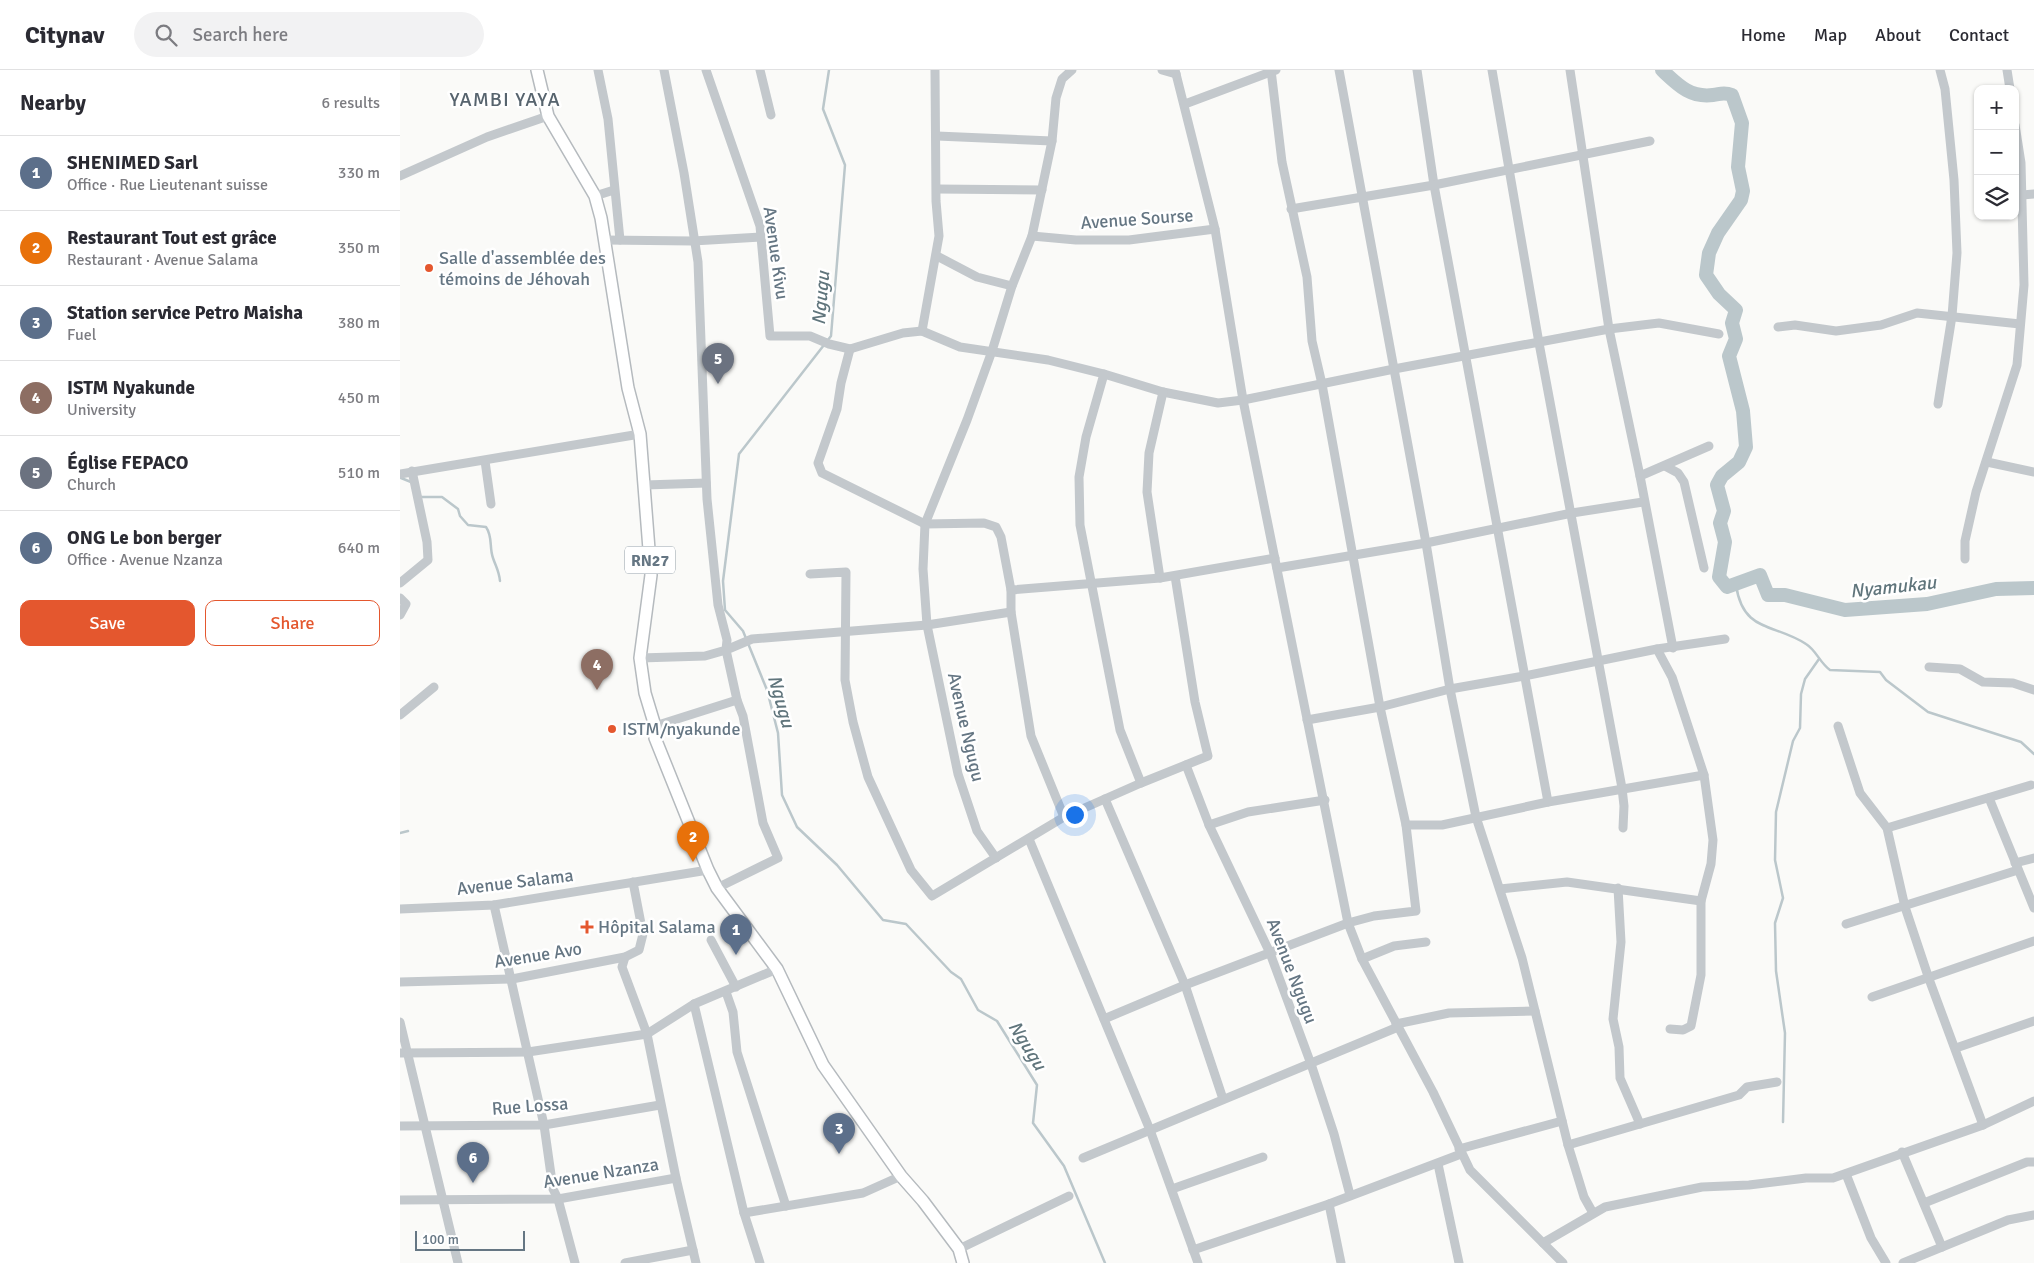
<!DOCTYPE html>
<meta charset="utf-8">
<style>
body{margin:0;font-family:Signika,sans-serif;background:#f2f2f3;color:#2b2b33}
.controls{position:absolute;right:15px;top:15px;display:grid;overflow:hidden;border-radius:10px;box-shadow:0 1px 4px #0004}
.controls button{width:45px;height:45px;display:grid;place-items:center;padding:0;border:0;border-bottom:1px solid #e1e1e2;background:#fff;color:#2b2b33;font:25px sans-serif}
.scale{position:absolute;left:15px;bottom:12px;width:110px;box-sizing:border-box;padding-left:5px;border:2px solid #657683;border-top:0;font-size:14px;line-height:18px;white-space:nowrap;color:#657683;-webkit-text-stroke:4px #fff;paint-order:stroke}
.you{position:absolute;left:674px;top:744px;width:18px;height:18px;margin:-12px;border:4px solid #fff;border-radius:50%;background:#1a73e8;box-shadow:0 0 0 8px #1a73e833}
.badge{display:grid;place-items:center;width:32px;height:32px;border-radius:50%;background:#e4572e;color:#fff;font-size:16px;font-weight:700}
.pin{position:absolute;translate:-50% -41px;filter:drop-shadow(0 1px 2px #0008)}
.pin::after{content:'';position:absolute;top:26px;width:18px;height:15px;background:inherit;clip-path:polygon(0 0,100% 0,50% 100%)}
.list{margin:0;padding:0;list-style:none}
h2{display:flex;justify-content:space-between;align-items:center;height:65px;margin:0;padding:0 20px;font-size:21px}
h2 small{font-size:16px;font-weight:400;color:#7c7c81}
.list li{display:grid;grid-template-columns:32px 1fr auto;gap:15px;align-items:center;box-sizing:border-box;height:75px;padding:0 20px;border-top:1px solid #e1e1e2}
.list b{display:block;font-size:19px;white-space:nowrap}
.list p{margin:0;font-size:16px;white-space:nowrap;color:#7c7c81}
.list em{font-size:16px;font-style:normal;color:#7c7c81}
.actions{display:flex;gap:10px;padding:15px 20px}
.actions a{flex:1;padding:11px 0;border:1px solid #e4572e;border-radius:10px;text-align:center;font-size:18px;color:#e4572e}
.actions .main{background:#e4572e;color:#fff}
.icon{flex:none;width:28px;height:28px;fill:none;stroke:currentColor;stroke-width:2;stroke-linecap:round;stroke-linejoin:round}
.map{position:relative;flex:none;width:1634px;height:1193px;overflow:hidden}
header{display:flex;align-items:center;gap:30px;box-sizing:border-box;height:70px;padding:0 25px;background:#fff;border-bottom:1px solid #e1e1e2}
header strong{font-size:24px}
nav{display:flex;gap:28px;margin-inline-start:auto;font-size:18px}
.search{width:350px;height:45px;background:#f2f2f3;display:flex;align-items:center;gap:12px;box-sizing:border-box;padding:0 18px;border-radius:28px;color:#7c7c81;font-size:19px}
main{display:flex}
aside{flex:1;background:#fff}
.map>svg:first-child{display:block}
.lines{fill:none;stroke-linecap:round;stroke-linejoin:round}
.stream{stroke:#bbc7cb;stroke-width:2.5}
.river{stroke:#bbc7cb;stroke-width:14}
.major-casing{stroke:#b5babe;stroke-width:14}
.minor{stroke:#c3c8cc;stroke-width:9}
.major{stroke:#fff;stroke-width:11}
.poi-dot{fill:#e4572e;stroke:#fff;stroke-width:2}
.labels{text-anchor:middle;stroke-width:5;stroke-linejoin:round;paint-order:stroke}
.shield{fill:#fff;stroke:#939fa8;stroke-width:1}
.shield-label{font-size:16px;font-weight:bold;fill:#657683}
.street-label{font-size:18px;fill:#657683;stroke:#fff}
.poi-label{font-size:18px;fill:#657683;stroke:#fff;text-anchor:start}
.water-label{font-size:19px;font-style:italic;fill:#60757c;stroke:#fff}
.quarter-label{font-size:20px;letter-spacing:1px;fill:#57646e;stroke:#fff}
</style>
<header>
<strong>Citynav</strong>
<div class="search"><svg class="icon" aria-label="search" viewBox="0 0 24 24"><circle cx="10" cy="10" r="6"/><path d="M15 15l6 6"/></svg>Search here</div>
<nav><a>Home</a><a>Map</a><a>About</a><a>Contact</a></nav>
</header>
<main>
<aside>
<h2>Nearby<small>6 results</small></h2>
<ul class="list">
<li><span class="badge" style="background:#5c6f8a">1</span><div><b>SHENIMED Sarl</b><p>Office · Rue Lieutenant suisse</p></div><em>330 m</em></li>
<li><span class="badge" style="background:#e8710a">2</span><div><b>Restaurant Tout est grâce</b><p>Restaurant · Avenue Salama</p></div><em>350 m</em></li>
<li><span class="badge" style="background:#5c6f8a">3</span><div><b>Station service Petro Maisha</b><p>Fuel</p></div><em>380 m</em></li>
<li><span class="badge" style="background:#8d6e63">4</span><div><b>ISTM Nyakunde</b><p>University</p></div><em>450 m</em></li>
<li><span class="badge" style="background:#6b7280">5</span><div><b>Église FEPACO</b><p>Church</p></div><em>510 m</em></li>
<li><span class="badge" style="background:#5c6f8a">6</span><div><b>ONG Le bon berger</b><p>Office · Avenue Nzanza</p></div><em>640 m</em></li>
</ul>
<div class="actions"><a class="main">Save</a><a>Share</a></div>
</aside>
<div class="map">
<svg width="1634" height="1193" viewBox="0 0 1634 1193">
<rect width="100%" height="100%" fill="#fafaf8"/>
<g class="lines">
<g class="stream">
<polyline points="429,0 423,39 445,95 431,266 339,384 323,511 325,540 343,561 367,620 378,663 382,725 397,757 437,795 483,850 506,854 551,902 561,909 578,940 597,951 637,1015 633,1053 664,1096 705,1193"/>
<polyline points="1,408 11,412"/>
<path d="M20 427H42L58 439 60 446 68 455 86 457C93 467 89 477 93 488 96 497 99 501 100 511"/>
<path d="M1336 515C1343 563 1374 553 1406 574 1416 580 1420 593 1430 600L1480 602 1486 610 1528 642 1621 672 1634 684"/>
<polyline points="0,763 8,761"/>
<polyline points="1383,1052 1385,963 1376,901 1375,853 1383,828 1375,790 1376,742 1393,671 1400,658 1401,624 1405,609 1419,589"/>
</g>
<path class="river" d="M1262 0C1278 15 1290 28 1313 25 1321 24 1324 22 1332 25L1342 53 1338 97 1343 121 1341 130 1318 163 1309 183 1306 205 1319 224 1336 240 1332 253 1336 269 1329 286 1343 341 1346 377 1339 392 1322 406 1317 415 1324 441 1320 453 1325 472 1319 507 1327 517 1360 505 1368 525H1385L1445 540 1527 534 1596 519 1634 518"/>
<g class="major-casing">
<polyline id="major" points="137,0 148,46 195,126 201,148 228,318 240,364 251,505 240,588 245,623 255,656 255,668 308,800 317,818 377,899 423,995 501,1106 523,1131 559,1179 563,1193"/>
</g>
<g class="minor">
<polyline points="198,0 208,49 220,170"/>
<polyline points="306,0 360,156 370,266 410,266 429,274 450,279 503,263 522,261 560,277 648,290 704,304 763,322 818,333 843,330 994,299 1209,259 1259,253 1319,264"/>
<polyline points="360,0 371,45"/>
<polyline points="762,0 776,4"/>
<polyline points="775,0 815,159 843,330 948,853 962,889 1033,1022 1070,1100 1163,1193"/>
<polyline points="939,0 1026,473 1050,619 1076,747 1122,888 1168,1075 1184,1127 1193,1143"/>
<polyline points="1017,0 1034,115 1148,732"/>
<polyline points="1092,0 1139,273 1222,718 1224,736 1223,758"/>
<polyline points="1170,0 1209,259 1240,406 1273,578"/>
<polyline points="1607,0 1610,19"/>
<polyline points="785,34 876,0"/>
<polyline points="537,66 652,71"/>
<polyline points="0,106 87,67 148,46"/>
<polyline points="537,119 642,120"/>
<polyline points="1622,125 1634,124"/>
<polyline points="195,126 214,120"/>
<polyline points="891,139 1034,115 1250,71"/>
<polyline points="632,166 676,170 729,170 815,159"/>
<polyline points="205,170 293,171 361,167"/>
<polyline points="537,186 577,207 612,216"/>
<polyline points="1378,257 1395,255 1436,261 1481,255 1517,243 1620,254"/>
<polyline points="522,261 539,166 536,131 535,0"/>
<polyline points="450,279 441,313 437,339 418,393 422,403 525,454 584,453 596,457 601,467 611,520 611,542 631,666 664,747"/>
<polyline points="704,304 686,367 679,407 680,455 720,660 741,713"/>
<polyline points="1538,334 1552,246 1557,183 1554,110 1545,19 1540,0"/>
<polyline points="85,391 91,434"/>
<polyline points="1587,392 1634,402"/>
<polyline points="1265,396 1278,403 1284,412 1304,498"/>
<polyline points="0,404 240,364"/>
<polyline points="1240,406 1309,376"/>
<polyline points="245,415 306,413"/>
<polyline points="1565,489 1565,471 1576,422 1617,295 1624,215 1621,93 1615,55"/>
<polyline points="877,498 1026,473 1172,443 1243,432"/>
<polyline points="410,504 446,502 445,610 453,652 468,707 511,800 532,826 664,747 741,713 808,686 795,632 775,506"/>
<polyline points="760,508 747,422 749,383 763,322"/>
<polyline points="0,513 28,490 27,472 12,401"/>
<polyline points="611,520 760,508 875,488"/>
<polyline points="0,528 6,534 0,545"/>
<polyline points="1257,579 1272,607 1304,705 1313,770 1311,794 1301,831 1301,905 1291,956 1283,960 1270,959"/>
<polyline points="240,588 305,586 326,580 327,570 318,535 307,429 298,192 284,103 264,0"/>
<polyline points="1529,597 1560,599 1583,612 1613,613 1634,620"/>
<polyline points="0,645 34,617"/>
<polyline points="907,650 980,637 1050,619 1124,606 1257,579 1325,569"/>
<polyline points="255,656 337,630"/>
<polyline points="1438,656 1460,723 1487,758 1505,837 1529,909 1583,1055"/>
<polyline points="786,695 809,755 870,883 911,994 934,1064 950,1125"/>
<polyline points="1589,728 1634,838"/>
<polyline points="705,729 785,915 823,1029"/>
<polyline points="809,755 848,742 925,730"/>
<polyline points="1006,755 1042,755 1148,732 1304,705"/>
<polyline points="1487,758 1631,715"/>
<polyline points="629,769 750,1060 798,1193"/>
<polyline points="596,788 577,761 558,704 527,555 523,499 525,454 567,350 592,281 612,216 632,166 652,71 656,28 662,9 672,0"/>
<polyline points="1615,793 1634,788"/>
<polyline points="317,818 378,788 363,753 343,646 337,630 326,580 352,569 527,555 611,542"/>
<polyline points="1218,818 1221,872 1213,949 1219,977 1220,1008 1240,1054"/>
<polyline points="1100,819 1167,812 1301,831"/>
<polyline points="94,835 144,1055 153,1119 158,1129 175,1193"/>
<polyline points="0,839 94,835 308,800"/>
<polyline points="1446,854 1618,800"/>
<polyline points="311,870 336,917"/>
<polyline points="225,887 222,897 247,964 276,1108 296,1193"/>
<polyline points="962,889 994,876 1026,872"/>
<polyline points="0,912 112,909 225,887 239,880 243,864 233,812"/>
<polyline points="326,922 333,942 337,982 386,1136"/>
<polyline points="1472,927 1634,871"/>
<polyline points="294,934 344,1143 360,1193"/>
<polyline points="704,949 785,915 948,853 974,846 1016,841 1006,755 980,637 922,314 912,271 907,207 882,92 871,0"/>
<polyline points="0,952 58,1193"/>
<polyline points="996,954 1049,943 1135,941"/>
<polyline points="1556,978 1634,951"/>
<polyline points="0,983 128,982 247,964 294,934 377,899"/>
<polyline points="0,1056 144,1055 260,1035"/>
<polyline points="1168,1075 1339,1025 1347,1017 1377,1012"/>
<polyline points="1059,1079 1162,1051"/>
<polyline points="1502,1082 1542,1177"/>
<polyline points="683,1088 998,957"/>
<polyline points="1038,1094 1059,1193"/>
<polyline points="1446,1104 1471,1168 1486,1193"/>
<polyline points="772,1119 863,1087"/>
<polyline points="0,1130 158,1129 276,1108"/>
<polyline points="1524,1133 1627,1092 1634,1092"/>
<polyline points="929,1134 941,1193"/>
<polyline points="344,1143 463,1123 501,1106"/>
<polyline points="1143,1173 1205,1137 1302,1117 1349,1115 1406,1108 1433,1108 1583,1055 1634,1031"/>
<polyline points="559,1179 669,1126"/>
<polyline points="793,1180 929,1134 1061,1084"/>
<polyline points="225,1193 293,1180"/>
<polyline points="1503,1193 1608,1150 1634,1145"/>
</g>
<use href="#major" class="major"/>
</g>
<g class="poi-dot">
<circle cx="29" cy="198" r="5"/>
<circle cx="212" cy="659" r="5"/>
<path d="M184.5 849.5h5v5h5v5h-5v5h-5v-5h-5v-5h5z"/>
</g>
<g class="labels">
<rect class="shield" x="225" y="476.5" width="50" height="27" rx="4"/>
<g class="shield-label">
<text x="250" y="496">RN27</text>
</g>
<g class="street-label">
<text transform="translate(737 149) rotate(-4)" y="6">Avenue Sourse</text>
<text transform="translate(376 183) rotate(82)" y="6">Avenue Kivu</text>
<text transform="translate(566 657) rotate(77)" y="6">Avenue Ngugu</text>
<text transform="translate(115 812) rotate(-7)" y="6">Avenue Salama</text>
<text transform="translate(138 885) rotate(-9)" y="6">Avenue Avo</text>
<text transform="translate(892 901) rotate(69)" y="6">Avenue Ngugu</text>
<text transform="translate(130 1036) rotate(-4)" y="6">Rue Lossa</text>
<text transform="translate(201 1103) rotate(-9)" y="6">Avenue Nzanza</text>
</g>
<g class="poi-label">
<text x="39" y="194">Salle d'assemblée des<tspan x="39" dy="21">témoins de Jéhovah</tspan></text>
<text x="222" y="665">ISTM/nyakunde</text>
<text x="198" y="863">Hôpital Salama</text>
</g>
<g class="water-label">
<text transform="translate(420 228) rotate(-85)" y="7">Ngugu</text>
<text transform="translate(1493 516) rotate(-6)" y="7">Nyamukau</text>
<text transform="translate(382 631) rotate(74)" y="7">Ngugu</text>
<text transform="translate(628 975) rotate(58)" y="7">Ngugu</text>
</g>
<g class="quarter-label">
<text x="105" y="36">YAMBI YAYA</text>
</g>
</g>
</svg>
<div class="controls">
<button>+</button>
<button>−</button>
<button><svg class="icon" aria-label="layers" viewBox="0 0 24 24"><path d="M12 4l9 5-9 5-9-5zM3 14l9 5 9-5"/></svg></button>
</div>
<div class="scale">100 m</div>
<div class="you"></div>
<div class="pin badge" style="left:336px;top:885px;background:#5c6f8a">1</div>
<div class="pin badge" style="left:293px;top:792px;background:#e8710a">2</div>
<div class="pin badge" style="left:439px;top:1084px;background:#5c6f8a">3</div>
<div class="pin badge" style="left:197px;top:620px;background:#8d6e63">4</div>
<div class="pin badge" style="left:318px;top:314px;background:#6b7280">5</div>
<div class="pin badge" style="left:73px;top:1113px;background:#5c6f8a">6</div>
</div>
</main>
